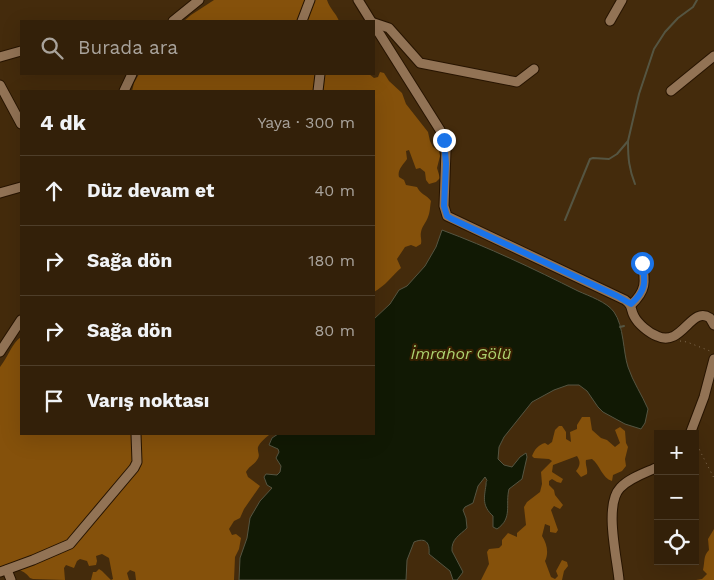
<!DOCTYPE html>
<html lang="tr">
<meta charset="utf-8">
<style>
body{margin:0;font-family:"Work Sans",sans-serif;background:#3b2812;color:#f1f3f6}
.controls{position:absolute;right:15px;bottom:15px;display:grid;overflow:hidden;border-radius:0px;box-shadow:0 5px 20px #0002}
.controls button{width:45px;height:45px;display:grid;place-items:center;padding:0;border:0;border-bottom:1px solid #4e3e2a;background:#332009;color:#f1f3f6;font:25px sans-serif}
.stop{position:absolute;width:15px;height:15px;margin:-11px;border:4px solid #1a73e8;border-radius:50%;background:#fff}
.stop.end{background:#1a73e8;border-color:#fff;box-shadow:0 1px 5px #0008}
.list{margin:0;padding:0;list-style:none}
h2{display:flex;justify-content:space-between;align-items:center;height:65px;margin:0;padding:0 20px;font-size:21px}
h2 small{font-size:16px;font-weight:400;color:#a9a39c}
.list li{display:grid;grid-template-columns:32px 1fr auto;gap:15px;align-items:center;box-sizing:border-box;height:70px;padding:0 20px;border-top:1px solid #4e3e2a}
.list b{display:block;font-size:19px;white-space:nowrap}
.list em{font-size:16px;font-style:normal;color:#a9a39c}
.icon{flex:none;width:28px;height:28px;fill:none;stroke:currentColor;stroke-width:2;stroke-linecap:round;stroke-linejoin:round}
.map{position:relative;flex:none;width:714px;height:580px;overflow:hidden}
.search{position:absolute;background:#332009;box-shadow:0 5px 20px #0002;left:20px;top:20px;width:355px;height:55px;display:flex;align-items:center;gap:12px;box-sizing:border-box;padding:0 18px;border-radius:0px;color:#a9a39c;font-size:19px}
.panel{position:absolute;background:#332009;box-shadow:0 5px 20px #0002;left:20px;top:90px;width:355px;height:345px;border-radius:0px}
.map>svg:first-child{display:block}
.forest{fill:#85510b}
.water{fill:#111904;stroke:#555542}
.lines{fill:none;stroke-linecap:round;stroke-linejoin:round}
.stream{stroke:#555542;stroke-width:2}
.minor-casing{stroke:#271401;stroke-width:11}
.path{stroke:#836d53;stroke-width:1;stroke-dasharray:1 4;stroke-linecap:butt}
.minor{stroke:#927355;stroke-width:9}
.route{stroke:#1a73e8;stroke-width:6}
.labels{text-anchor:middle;stroke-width:4;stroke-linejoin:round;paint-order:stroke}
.water-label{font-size:16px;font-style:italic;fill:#aed471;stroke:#3a2102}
</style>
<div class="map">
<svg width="714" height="580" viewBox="0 0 714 580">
<rect width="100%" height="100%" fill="#442b0c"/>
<g class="forest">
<path d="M214 0H327C330 9 336 13 339 21H184L191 15Z"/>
<path d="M380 72 384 73 389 81 402 93 406 104 428 132 430 141 433 147 439 151 440 156 437 168 440 178 436 182 429 184 426 180 425 172 420 168 416 169 409 150 406 151 407 159C403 165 397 170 399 177L404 180 406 185 417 187C420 194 427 195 431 201 430 206 430 213 428 217 426 223 422 226 421 232 420 237 422 239 421 244L416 247 411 245 405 247 397 259 401 268C392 276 385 286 374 292V91H132L134 83 139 74H369L374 78 378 77Z"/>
<path d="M21 337V434H270C267 437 260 442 258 447 257 452 261 455 257 460 254 465 249 466 246 472L248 477 260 486 244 509 240 518 234 521 229 529 232 535 236 534 241 538 239 549 235 557 234 580H136L135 572 130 570 127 573 129 580H91L93 572H96L99 569 102 571 111 580 113 579 109 558 102 554 96 556 97 561 96 565 89 566 87 561 80 559 77 561 74 568 66 565 64 568 65 580 33 579 30 578C23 568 12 568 0 568V367C8 357 12 343 21 337Z"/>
<path d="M582 417H590L592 430 601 438 607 440 615 447 620 443 615 430 620 427 625 431 626 443 628 447 625 459 626 466 622 471 613 475 612 481C602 478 600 465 592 459L586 460C585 465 588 469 587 474L581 477 576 471C580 466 581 462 577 456L553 465 552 472 563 479 561 483 557 482 552 479 549 481V485L554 490 555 495 563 505 560 509 554 506 551 510 558 530 556 533 550 532V526L545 524 542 536C547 544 549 553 545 561L551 577 555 579 558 576 556 571 562 560 567 562 568 566 564 571 562 580H481L489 564 487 552 489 549 499 548 502 545V540L508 533 517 537V533L526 525 524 507 527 502 540 492 542 484 541 472 552 461 549 459 534 458 532 456C535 449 538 445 545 443L548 445 552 442 555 430 559 426H562L566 432V439L571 442 570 432 577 429V425Z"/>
<path d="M714 529V580H696L702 579 707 574 703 570C705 562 703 556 709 550L708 539Z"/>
</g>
<path class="water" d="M442 230C488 247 534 269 578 291 589 296 607 302 614 312 624 326 623 352 628 367 633 382 642 395 648 409L645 423 641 429 625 424 603 412 598 407 587 391 579 385H568L554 390 532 402 504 437 499 447 498 459 504 465 512 467 520 457 526 453 527 457 522 479 509 489C505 505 513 518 497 529L493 527V516C482 506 484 498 486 485 486 477 489 484 485 477L478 486 473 503 465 507 463 510 466 518 467 528C460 535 451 539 452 551L463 572 457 580H453L450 571 429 554C430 543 426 537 414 542L407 560 406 580H239L240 558 247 538 250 518 260 501 272 488 267 485 264 477 266 474 277 475 280 472 281 466 276 458 279 452 278 449 269 445 272 438 278 434H374V319L390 304 399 290 407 286 425 266 436 247Z"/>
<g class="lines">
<g class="stream">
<path d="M628 142C628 158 629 169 635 184"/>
<polyline points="565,220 590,159 593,158 609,159 617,154 628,141 639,94 654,49 665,32 678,18 693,7 697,0"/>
<polyline points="620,327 624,326"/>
</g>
<g class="minor-casing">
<g id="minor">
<polyline points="358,0 371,21"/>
<polyline points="173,21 199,0"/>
<polyline points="302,21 310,0"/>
<polyline points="610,21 622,0"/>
<polyline points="374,23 389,28 420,63 517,82 534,69"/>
<path d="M374 25 440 130 446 150 444 206 447 216 625 300C633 306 630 308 634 316 638 324 649 333 657 336 682 348 691 305 710 318L714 325"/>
<polyline points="0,57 21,51"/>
<polyline points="0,85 21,124"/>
<polyline points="124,91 132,74"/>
<polyline points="318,91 320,74"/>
<polyline points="671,91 714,56"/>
<polyline points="0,193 21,187"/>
<path d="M631 305C646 291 646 282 642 263"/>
<polyline points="0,352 21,320"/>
<polyline points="690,434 704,397 714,359"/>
<polyline points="7,570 11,580"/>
<polyline points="0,572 33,560 70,544 134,468 137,462 136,434"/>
<path d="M619 580C617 558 604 505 620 488 629 478 645 473 658 467"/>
</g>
</g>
<g class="path">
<polyline points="680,341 687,342 710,351"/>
<polyline points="696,440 700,451 714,478"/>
</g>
<use href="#minor" class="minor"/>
</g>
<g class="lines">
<path class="route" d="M444 140 446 164 444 206 447 216 452 219 617 296 631 304C646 291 646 282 642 263"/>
</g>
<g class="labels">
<g class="water-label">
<text x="461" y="359">İmrahor Gölü</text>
</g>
</g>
</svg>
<div class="controls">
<button>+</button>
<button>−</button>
<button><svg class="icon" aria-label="locate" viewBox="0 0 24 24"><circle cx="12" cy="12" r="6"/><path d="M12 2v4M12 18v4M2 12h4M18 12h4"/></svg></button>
</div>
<div class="stop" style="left:642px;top:263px"></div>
<div class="stop end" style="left:444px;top:140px"></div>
<div class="search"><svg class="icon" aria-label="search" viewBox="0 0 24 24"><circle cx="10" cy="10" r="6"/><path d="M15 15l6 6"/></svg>Burada ara</div>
<section class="panel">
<h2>4 dk<small>Yaya · 300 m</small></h2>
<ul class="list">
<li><svg class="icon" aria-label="ahead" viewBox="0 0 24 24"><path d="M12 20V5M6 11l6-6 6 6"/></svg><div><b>Düz devam et</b></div><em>40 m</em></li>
<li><svg class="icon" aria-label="right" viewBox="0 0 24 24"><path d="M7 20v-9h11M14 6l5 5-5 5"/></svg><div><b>Sağa dön</b></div><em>180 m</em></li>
<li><svg class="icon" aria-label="right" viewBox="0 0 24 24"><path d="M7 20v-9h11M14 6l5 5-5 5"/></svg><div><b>Sağa dön</b></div><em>80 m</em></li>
<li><svg class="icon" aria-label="arrive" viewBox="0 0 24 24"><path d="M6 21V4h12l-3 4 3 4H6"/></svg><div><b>Varış noktası</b></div></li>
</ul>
</section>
</div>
